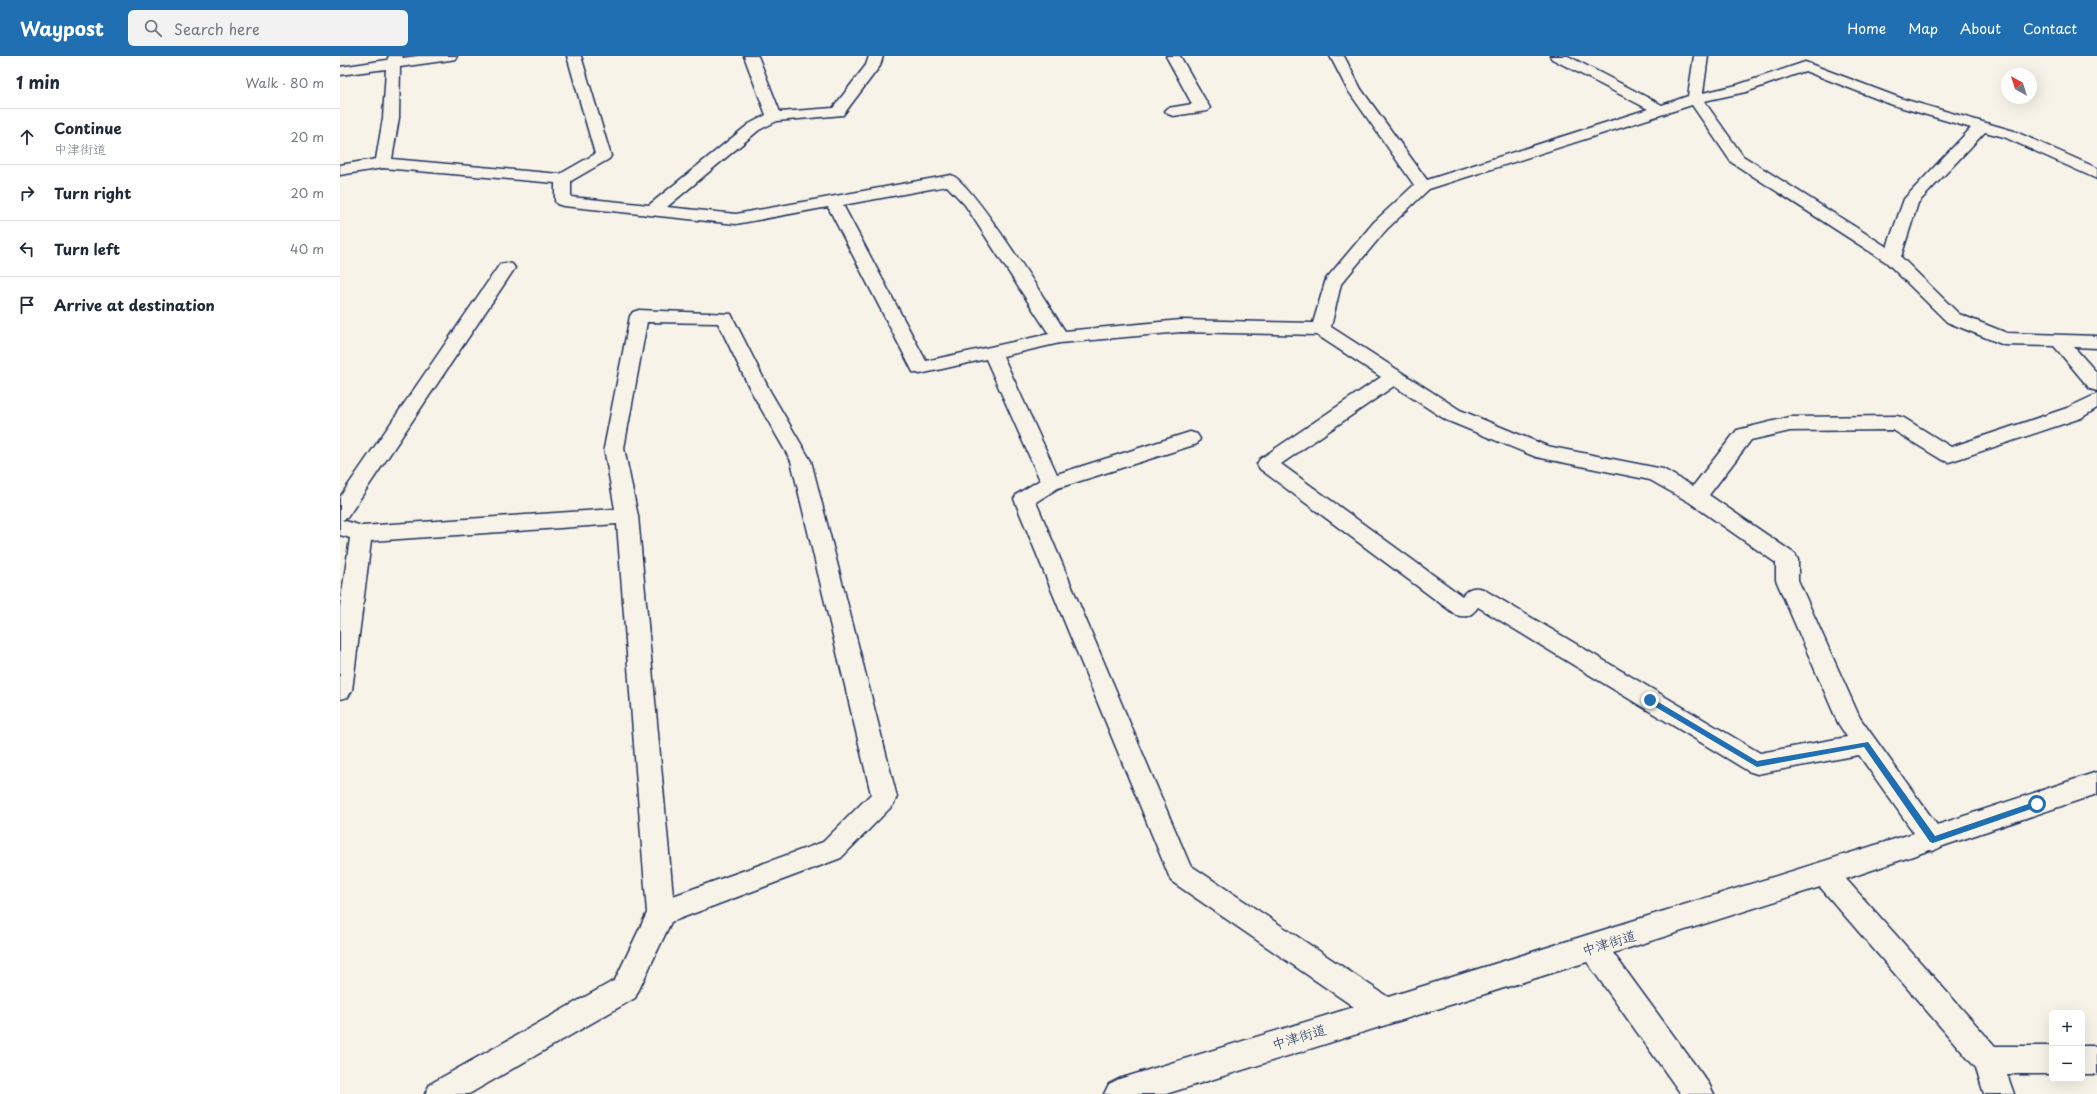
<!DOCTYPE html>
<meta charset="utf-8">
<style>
body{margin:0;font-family:"Playpen Sans","Klee One",sans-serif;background:#f2f2f3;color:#1f2937}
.controls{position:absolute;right:12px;bottom:12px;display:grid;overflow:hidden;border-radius:6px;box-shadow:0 4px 16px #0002}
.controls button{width:36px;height:36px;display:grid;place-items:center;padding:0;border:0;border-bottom:1px solid #e0e1e3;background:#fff;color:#1f2937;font:20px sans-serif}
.compass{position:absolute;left:1661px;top:12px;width:36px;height:36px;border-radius:50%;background:#fff;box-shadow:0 4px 16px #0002;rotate:321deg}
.stop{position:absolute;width:12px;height:12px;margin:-9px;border:3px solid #1f6fb2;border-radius:50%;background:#fff}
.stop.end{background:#1f6fb2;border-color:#fff;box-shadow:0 1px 4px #0008}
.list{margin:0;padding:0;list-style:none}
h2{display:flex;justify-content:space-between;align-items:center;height:52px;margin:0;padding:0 16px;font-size:17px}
h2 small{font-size:13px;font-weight:400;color:#747a83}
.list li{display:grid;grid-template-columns:26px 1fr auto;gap:12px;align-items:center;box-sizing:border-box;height:56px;padding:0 16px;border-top:1px solid #e0e1e3}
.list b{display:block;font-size:15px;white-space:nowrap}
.list p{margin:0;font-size:13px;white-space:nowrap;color:#747a83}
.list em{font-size:13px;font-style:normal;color:#747a83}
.icon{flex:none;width:22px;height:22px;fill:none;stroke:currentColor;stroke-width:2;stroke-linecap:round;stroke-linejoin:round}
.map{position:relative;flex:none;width:1757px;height:1038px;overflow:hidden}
header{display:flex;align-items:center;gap:24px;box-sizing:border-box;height:56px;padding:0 20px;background:#1f6fb2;color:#fff}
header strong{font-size:19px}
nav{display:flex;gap:22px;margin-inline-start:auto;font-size:14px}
.search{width:280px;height:36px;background:#f2f2f3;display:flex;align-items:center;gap:10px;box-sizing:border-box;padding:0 14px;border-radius:6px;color:#747a83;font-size:15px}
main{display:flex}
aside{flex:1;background:#fff}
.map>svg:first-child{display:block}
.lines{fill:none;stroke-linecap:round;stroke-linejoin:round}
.minor-casing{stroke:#1b2f5e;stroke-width:3}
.minor{fill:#f7f3e8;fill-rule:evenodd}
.route{fill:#1f6fb2}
.labels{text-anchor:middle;stroke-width:3.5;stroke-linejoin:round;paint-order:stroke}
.near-street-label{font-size:14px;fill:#1b2f5e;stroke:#f7f3e8}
</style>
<header>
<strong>Waypost</strong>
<div class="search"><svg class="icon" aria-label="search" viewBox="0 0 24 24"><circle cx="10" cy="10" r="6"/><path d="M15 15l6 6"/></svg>Search here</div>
<nav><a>Home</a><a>Map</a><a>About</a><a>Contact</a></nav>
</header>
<main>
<aside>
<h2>1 min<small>Walk · 80 m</small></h2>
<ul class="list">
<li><svg class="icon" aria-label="ahead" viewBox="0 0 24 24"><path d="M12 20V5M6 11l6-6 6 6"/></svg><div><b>Continue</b><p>中津街道</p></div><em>20 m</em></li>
<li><svg class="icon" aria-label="right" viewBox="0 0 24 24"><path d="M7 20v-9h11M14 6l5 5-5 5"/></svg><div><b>Turn right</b></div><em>20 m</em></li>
<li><svg class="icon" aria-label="left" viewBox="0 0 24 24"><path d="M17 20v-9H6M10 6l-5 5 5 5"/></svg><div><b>Turn left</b></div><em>40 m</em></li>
<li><svg class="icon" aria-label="arrive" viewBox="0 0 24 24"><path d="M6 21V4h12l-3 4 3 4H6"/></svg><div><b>Arrive at destination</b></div></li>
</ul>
</aside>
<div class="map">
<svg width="1757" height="1038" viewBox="0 0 1757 1038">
<rect width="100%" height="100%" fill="#f7f3e8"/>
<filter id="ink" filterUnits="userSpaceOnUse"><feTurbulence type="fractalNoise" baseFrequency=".025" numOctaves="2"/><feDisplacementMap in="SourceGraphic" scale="8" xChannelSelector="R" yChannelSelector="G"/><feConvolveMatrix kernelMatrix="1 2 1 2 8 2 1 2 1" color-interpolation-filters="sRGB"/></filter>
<g filter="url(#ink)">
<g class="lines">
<g class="minor-casing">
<g id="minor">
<path d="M49 0H63L62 2 78 0H117L115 3 110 4 60 11 59 62 52 103 220 118 255 98 227 0H241L271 100 269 103 231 125V141L309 149 409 68 426 59 404 0H418L440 56 493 52 526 9 529 0H543L540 10 503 59 437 65 419 74 327 151 396 158 611 119C631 124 709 250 725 275L841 264 973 267 986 223 1034 166 1074 129 1007 33 990 0H1004L1021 33 1087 124 1308 53 1212 3 1210 0H1228L1322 49 1348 40 1354 0H1368L1363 37 1397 29 1465 6 1563 43 1674 75 1757 112V123L1664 81 1645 76 1578 147 1561 201 1619 258 1667 277 1757 280V292L1734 291 1757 317V335L1750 333 1714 290 1664 289 1607 266 1546 206 1391 106 1352 49 1089 133 1046 174 1001 228 991 271 1120 354 1207 390 1323 413 1353 430 1397 374 1450 361 1557 360 1564 362 1611 391 1727 352 1757 338V352L1741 362 1609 406 1602 404 1553 374 1450 375 1411 384 1369 439 1455 498 1458 504V524L1520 662 1597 769 1757 716V738L1603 790 1593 795 1590 794 1506 823 1655 990H1712V1018H1667L1674 1038H1644L1636 1012 1480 831 1273 897 1369 1028 1374 1038H1341L1247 906 826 1038H764L769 1028 779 1023 1014 951 831 825 674 443 677 438 700 424 646 303 580 318 573 316 488 151 396 168 223 150 217 148 215 145V127L43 112 0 119V109L36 103 43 62 46 13 0 19V11L47 4ZM1465 15 1553 49 1631 72 1564 143 1547 191 1403 100 1364 45 1406 36ZM607 130 625 149 709 278 586 305 503 149ZM841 276 977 279 1041 321 920 403 917 408 920 413 1116 559C1127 562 1131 560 1138 551L1408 715 1417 718 1519 699 1574 777 1048 941 850 809 696 446 718 432 857 388 860 383 857 378 850 376 717 418 663 300 720 287ZM1054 330 1106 364 1196 401 1310 424 1349 446 1436 507V524L1498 667 1507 681 1420 697 1143 533C1133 530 1128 532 1122 540L941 408Z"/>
<polygon points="826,0 840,0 870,52 867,55 833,60 828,58 825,55 828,52 852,48"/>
<path d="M166 207 172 208 175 212 7 462 2 464 22 470 275 453 264 392 290 260 293 256 299 254 391 258 430 335 471 405 557 741 553 749 501 802 331 866 295 942 129 1038H85L90 1028 275 924 307 857 277 468 31 485 12 634 8 641 0 643V551L10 482 0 479V441L160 208ZM307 266 378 267 411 335 451 405 531 738 483 786 333 840 298 460 284 392Z"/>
<rect x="1742" y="990" width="15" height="28"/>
</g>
</g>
<use href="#minor" class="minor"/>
</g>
</g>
<polygon class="route" points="1310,641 1417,705 1528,686 1595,780 1697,745 1701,748 1700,750 1593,787 1590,786 1524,691 1417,711 1307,646 1306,644"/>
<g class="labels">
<g class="near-street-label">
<text transform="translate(1269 887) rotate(-17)" y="5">中津街道</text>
<text transform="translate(959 981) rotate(-17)" y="5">中津街道</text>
</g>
</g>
</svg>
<div class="controls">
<button>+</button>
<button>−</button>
</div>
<svg class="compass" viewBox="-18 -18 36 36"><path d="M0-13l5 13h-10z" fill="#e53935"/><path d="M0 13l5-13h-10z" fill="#747a83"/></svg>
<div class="stop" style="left:1697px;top:748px"></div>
<div class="stop end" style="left:1310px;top:644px"></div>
</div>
</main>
